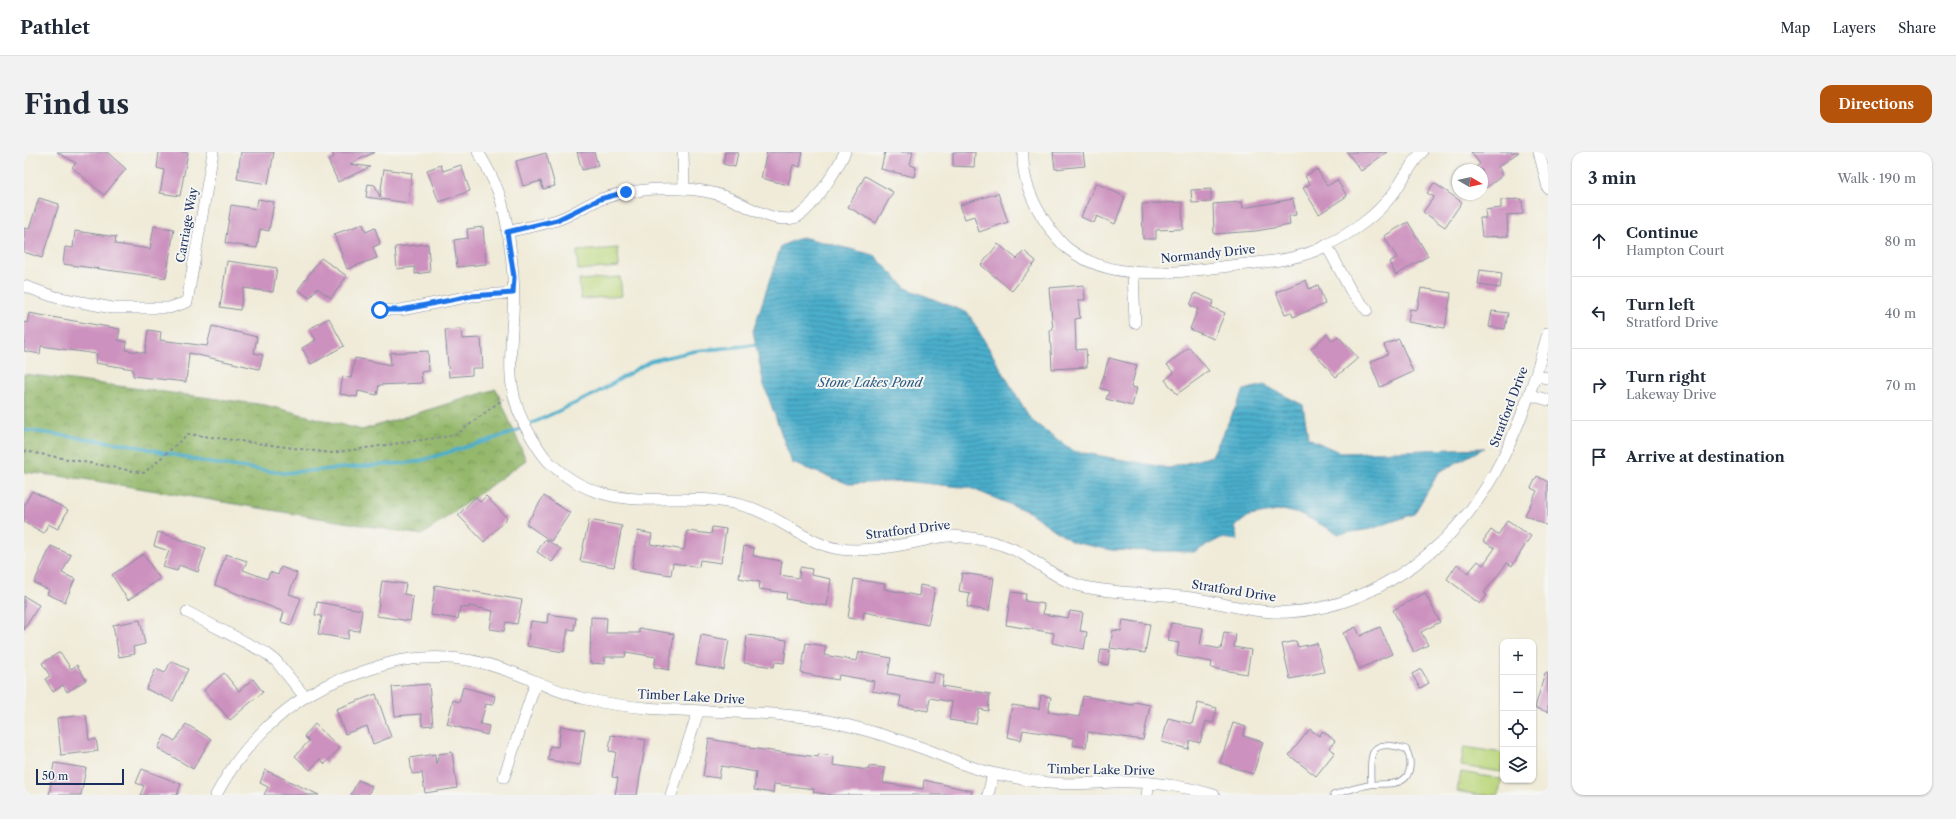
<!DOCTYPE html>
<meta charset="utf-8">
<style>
body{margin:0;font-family:"Libre Caslon Text",serif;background:#f2f2f3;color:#1f2937}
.controls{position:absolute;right:12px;bottom:12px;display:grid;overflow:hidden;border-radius:8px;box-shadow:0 1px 3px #0004}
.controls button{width:36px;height:36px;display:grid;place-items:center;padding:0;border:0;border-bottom:1px solid #e0e1e3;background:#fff;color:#1f2937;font:20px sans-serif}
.compass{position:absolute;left:1428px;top:12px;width:36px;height:36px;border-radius:50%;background:#fff;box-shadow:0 1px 3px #0004;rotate:99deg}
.scale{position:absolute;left:12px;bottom:10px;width:88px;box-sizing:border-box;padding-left:4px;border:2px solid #1b2f5e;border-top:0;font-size:11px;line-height:14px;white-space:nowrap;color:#1b2f5e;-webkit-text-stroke:3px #f6f6f2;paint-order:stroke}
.stop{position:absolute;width:12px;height:12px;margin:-9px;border:3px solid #1a73e8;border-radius:50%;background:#fff}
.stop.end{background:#1a73e8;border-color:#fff;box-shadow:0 1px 4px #0008}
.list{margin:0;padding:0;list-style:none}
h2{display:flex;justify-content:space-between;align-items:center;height:52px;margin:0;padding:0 16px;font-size:17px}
h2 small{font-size:13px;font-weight:400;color:#747a83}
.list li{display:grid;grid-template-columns:26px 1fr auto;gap:12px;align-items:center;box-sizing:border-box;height:72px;padding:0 16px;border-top:1px solid #e0e1e3}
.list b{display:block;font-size:15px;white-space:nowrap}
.list p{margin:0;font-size:13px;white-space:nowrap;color:#747a83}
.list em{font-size:13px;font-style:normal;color:#747a83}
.icon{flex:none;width:22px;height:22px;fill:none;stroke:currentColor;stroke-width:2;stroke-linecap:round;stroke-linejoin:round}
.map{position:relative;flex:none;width:1524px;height:643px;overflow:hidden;border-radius:12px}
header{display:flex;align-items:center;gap:24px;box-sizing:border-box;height:56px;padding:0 20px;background:#fff;border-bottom:1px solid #e0e1e3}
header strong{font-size:19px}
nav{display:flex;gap:22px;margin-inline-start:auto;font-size:14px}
.intro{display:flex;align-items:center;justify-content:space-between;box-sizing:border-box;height:96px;padding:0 24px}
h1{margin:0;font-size:28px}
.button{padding:10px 18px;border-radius:12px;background:#b45309;color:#fff;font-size:14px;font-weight:700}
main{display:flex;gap:24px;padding:0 24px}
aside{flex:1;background:#fff;border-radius:12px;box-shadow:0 1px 3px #0004}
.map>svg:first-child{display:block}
.grass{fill:#bbd77d;stroke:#6b836e}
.forest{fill:url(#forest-crowns);stroke:#587465}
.water{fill:url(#water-rules);stroke:#346e94}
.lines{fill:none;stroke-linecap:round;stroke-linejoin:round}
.stream{stroke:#4caecb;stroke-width:3.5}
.building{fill:#cc91be}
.lane-casing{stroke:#868d9b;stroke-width:7}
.street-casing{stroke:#868d9b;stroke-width:12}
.path{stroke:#868d9b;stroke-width:2;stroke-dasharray:3 3;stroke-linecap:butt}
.lane{stroke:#fff;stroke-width:5.5}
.street{stroke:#fff;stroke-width:11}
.route{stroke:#1a73e8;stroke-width:5}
.labels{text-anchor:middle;stroke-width:4;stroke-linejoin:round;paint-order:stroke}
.street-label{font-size:12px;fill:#1b2f5e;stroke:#f6f6f2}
.water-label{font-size:13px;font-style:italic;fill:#2c5b84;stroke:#f6f6f2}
</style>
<header>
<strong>Pathlet</strong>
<nav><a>Map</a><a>Layers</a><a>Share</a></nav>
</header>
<div class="intro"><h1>Find us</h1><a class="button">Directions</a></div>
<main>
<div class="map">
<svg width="1524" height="643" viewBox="0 0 1524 643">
<defs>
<pattern id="forest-crowns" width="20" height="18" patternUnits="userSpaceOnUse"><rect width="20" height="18" fill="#94b86c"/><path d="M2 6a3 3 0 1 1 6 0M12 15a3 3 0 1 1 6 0" fill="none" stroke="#78965c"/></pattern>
<pattern id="water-rules" width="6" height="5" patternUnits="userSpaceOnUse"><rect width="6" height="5" fill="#4caecb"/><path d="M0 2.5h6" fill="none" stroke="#3e8ea8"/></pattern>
</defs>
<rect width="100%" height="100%" fill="#f6f6f2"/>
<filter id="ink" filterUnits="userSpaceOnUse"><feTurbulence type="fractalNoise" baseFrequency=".025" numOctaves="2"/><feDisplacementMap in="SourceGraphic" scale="8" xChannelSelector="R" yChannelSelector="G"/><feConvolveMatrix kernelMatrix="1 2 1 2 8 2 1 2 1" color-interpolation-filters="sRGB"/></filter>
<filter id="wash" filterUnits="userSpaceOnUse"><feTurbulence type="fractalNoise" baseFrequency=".012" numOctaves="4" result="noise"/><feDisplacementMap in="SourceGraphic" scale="16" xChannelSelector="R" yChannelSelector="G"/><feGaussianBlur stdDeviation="0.9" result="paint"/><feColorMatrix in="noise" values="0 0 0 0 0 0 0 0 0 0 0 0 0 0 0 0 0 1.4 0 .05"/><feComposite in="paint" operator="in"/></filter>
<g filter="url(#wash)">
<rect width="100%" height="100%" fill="#f0ebd8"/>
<g class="grass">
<polygon points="594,96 595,115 554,118 553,99"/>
<polygon points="596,125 598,144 557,147 555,128"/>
<polygon points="1440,595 1479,601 1478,620 1437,614"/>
<polygon points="1437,620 1477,627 1475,643 1455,643 1433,639"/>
</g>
<polygon class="forest" points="0,222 241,253 338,278 472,237 502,308 398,383 60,327 0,320"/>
<polygon class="water" points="778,85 850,103 882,136 944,161 1007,268 1049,299 1145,316 1188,304 1220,238 1240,233 1279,253 1284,286 1317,301 1460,296 1415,320 1390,362 1347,377 1315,382 1279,363 1259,358 1225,364 1210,375 1214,388 1197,386 1170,400 1087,398 1048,390 1005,360 946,336 880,329 825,332 768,311 740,233 729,179 757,94"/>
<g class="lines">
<polyline class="stream" points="0,278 107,293 186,311 259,321 392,310 485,282 571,242 626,209 671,199 731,193"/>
</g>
<g id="blocks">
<g class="building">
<polygon points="33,0 83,0 102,17 80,43 48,15 52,11"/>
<polygon points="135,0 164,0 156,44 136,41 140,18 133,16"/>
<polygon points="217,0 250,0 244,32 213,27"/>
<polygon points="308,0 351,0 326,12 346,15 314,30 304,8 310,5"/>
<polygon points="553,0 570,0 574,14 558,18"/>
<polygon points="701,0 714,0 711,15 699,12"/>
<polygon points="743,0 779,0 776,15 769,13 764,33 737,26"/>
<polygon points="861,0 889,0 886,13 892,15 890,25 857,17"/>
<polygon points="929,0 951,0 950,15 929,14"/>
<polygon points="1029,0 1059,0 1061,14 1031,17"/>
<polygon points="1323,0 1363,0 1337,19"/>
<polygon points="1447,0 1495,0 1474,15 1478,20 1478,24 1462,36 1458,32 1458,18 1448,18 1456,12"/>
<polygon points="522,1 531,34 519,37 517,29 499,34 492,9"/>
<polygon points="417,13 419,19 437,13 446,39 415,50 403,18"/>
<polygon points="360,17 388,21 384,51 342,45 344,32 351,33 356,45"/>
<polygon points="1293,17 1303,34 1313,28 1323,44 1295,62 1279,36 1286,32 1281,24"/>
<polygon points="841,24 869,40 852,71 824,55"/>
<polygon points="1072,31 1101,45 1091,72 1073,64 1070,71 1057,65"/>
<polygon points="1410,31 1438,50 1421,75 1399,60 1410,45 1403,41"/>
<polygon points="1187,37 1187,50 1168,51 1167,38"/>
<polygon points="974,41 984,70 955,80 950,64 941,67 936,53"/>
<polygon points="15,46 35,52 18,106 0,100 0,76 5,77"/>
<polygon points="234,47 250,50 245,79 236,77 233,96 201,91 207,53 232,57"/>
<polygon points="1269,47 1272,63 1265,64 1266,73 1232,79 1190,82 1189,52 1218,50 1219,56"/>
<polygon points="1498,47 1499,62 1483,63 1484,84 1458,85 1456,66 1462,66 1461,58 1477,56 1477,48"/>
<polygon points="1158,50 1159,77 1132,78 1132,87 1119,87 1118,52"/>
<polygon points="1384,70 1404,104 1372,123 1365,110 1373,106 1360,84"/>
<polygon points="339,72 342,80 351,76 356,92 349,95 353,106 323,117 310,82"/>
<polygon points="130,74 150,77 142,126 39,112 41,95 49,96 51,79 92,85 91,92 126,97"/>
<polygon points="459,75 462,112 433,115 430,88 444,86 443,77"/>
<polygon points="404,92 406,120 391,122 391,115 373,117 371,95"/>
<polygon points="974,92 993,107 1000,99 1012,109 988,139 957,113"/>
<polygon points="297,106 323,124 307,146 293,136 286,146 274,138"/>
<polygon points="203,109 253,116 249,140 220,136 216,158 196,155"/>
<polygon points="1456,118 1478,121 1476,136 1454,133"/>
<polygon points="1282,128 1285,137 1294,133 1301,152 1269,165 1267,160 1261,162 1252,140"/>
<polygon points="1060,133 1061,148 1054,148 1056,166 1051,167 1052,198 1062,197 1063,215 1028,217 1026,178 1029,178 1025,136"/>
<polygon points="1397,136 1427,141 1421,176 1384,170 1386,157 1393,158"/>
<polygon points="1171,141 1190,149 1187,155 1201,161 1190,187 1166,177 1174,157 1166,153"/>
<polygon points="1468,159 1484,161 1481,177 1465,175"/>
<polygon points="5,161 96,177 94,188 103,190 102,198 121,201 124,178 137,180 136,188 183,194 188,174 233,185 230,201 239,203 235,217 165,201 162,230 109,224 109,217 71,211 73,202 17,194 16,202 0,199 0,170 3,171"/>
<polygon points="305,166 320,194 287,212 278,196 292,188 285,177"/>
<polygon points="437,177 438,187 457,186 459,216 448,216 448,223 425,225 421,178"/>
<polygon points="1303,182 1309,189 1314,184 1334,206 1312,225 1287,197"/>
<polygon points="1375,187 1389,220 1356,235 1346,210 1364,202 1360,193"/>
<polygon points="1165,195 1185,219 1153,242 1141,228 1150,221 1143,213"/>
<polygon points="404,199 405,219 397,220 398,231 355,233 353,243 334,239 333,245 316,242 319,224 327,226 331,206 367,213 366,201"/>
<polygon points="1085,206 1113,213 1107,235 1113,236 1108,254 1082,247 1085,239 1076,236"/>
<polygon points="1513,324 1524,330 1524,374 1501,363 1513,339 1507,336"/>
<polygon points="8,339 44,358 34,377 24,372 20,381 0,370 0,354"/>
<polygon points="462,344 483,366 460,390 434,363 452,345 456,350"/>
<polygon points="520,344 546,361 527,389 502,372"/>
<polygon points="565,368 598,374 590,415 556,409"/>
<polygon points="1483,369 1507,384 1488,414 1483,411 1460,441 1463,443 1456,452 1423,427 1433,412 1444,421 1454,409 1459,413 1471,396 1459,389 1467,378 1474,383"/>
<polygon points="688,375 702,377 697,411 676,408 675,415 649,411 647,423 608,417 614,379 628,382 626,392 660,398 663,379 687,382"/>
<polygon points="134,380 182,396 174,420 155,413 153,419 139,415 145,399 130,394"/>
<polygon points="521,387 537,397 528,410 513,400"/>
<polygon points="27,394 47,403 38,421 51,427 41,450 23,442 25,438 10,431"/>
<polygon points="720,394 730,396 729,404 758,409 756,423 775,426 776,415 788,417 787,423 807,427 803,454 762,447 763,441 735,437 736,430 715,426"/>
<polygon points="119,402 136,427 104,448 88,423"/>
<polygon points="202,402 223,409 219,418 243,427 246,420 254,423 257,415 273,421 265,442 277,446 267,473 257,470 260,460 191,433"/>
<polygon points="938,421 970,426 965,459 943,455 946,441 935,439"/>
<polygon points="830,427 861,432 860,437 895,444 896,433 911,436 904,473 840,460 839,468 824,466"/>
<polygon points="358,429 382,432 380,442 389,444 386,469 353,464"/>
<polygon points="411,433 498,448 493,472 482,470 480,479 466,477 469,459 445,454 445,456 436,455 434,467 407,463"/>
<polygon points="987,440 1002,442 1001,449 1020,452 1019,462 1044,466 1046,459 1059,461 1056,479 1063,480 1060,497 1028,491 1030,481 982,473"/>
<polygon points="1401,441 1416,470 1397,480 1404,493 1390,500 1369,458"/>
<polygon points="0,444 15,453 0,478"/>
<polygon points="293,450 338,458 335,479 325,478 324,487 294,482 298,464 291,463"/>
<polygon points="524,462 552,466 550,478 544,477 540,500 503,494 507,469 523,471"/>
<polygon points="567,465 583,466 582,481 615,481 615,476 650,482 645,518 630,515 632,505 602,500 601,505 581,505 581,512 566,511"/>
<polygon points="116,468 121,492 109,495 111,502 95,505 89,473"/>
<polygon points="1099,468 1126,472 1121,501 1086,496 1089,478 1097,479"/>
<polygon points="1147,471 1179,476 1176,493 1197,497 1200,480 1212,482 1210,495 1227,498 1223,522 1187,516 1188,510 1153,504 1155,491 1144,489"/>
<polygon points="1332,475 1336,484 1356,475 1368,502 1335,517 1319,481"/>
<polygon points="677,483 705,488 700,518 672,513"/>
<polygon points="723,483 763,488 760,511 751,510 750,515 720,511"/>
<polygon points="1272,489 1274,495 1293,491 1300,520 1266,527 1258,492"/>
<polygon points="782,491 802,494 800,503 833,509 835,500 867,506 864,522 908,530 910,521 920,523 918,534 966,542 964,559 955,557 952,572 925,568 928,550 906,546 904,559 875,554 877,544 848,539 850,529 815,523 814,528 777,521"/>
<polygon points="1077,497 1086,498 1084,513 1075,511"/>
<polygon points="36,500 47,517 53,513 62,528 43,540 39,533 29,540 21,527 26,524 18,511"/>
<polygon points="147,509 164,517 149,549 122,537 132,517 141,521"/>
<polygon points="1397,517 1405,531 1396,536 1388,522"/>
<polygon points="200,521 215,539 229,527 239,540 206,568 180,538"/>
<polygon points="1521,521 1524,521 1524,560 1511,556"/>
<polygon points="405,532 409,573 398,574 397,562 371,564 368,535"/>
<polygon points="439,535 471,544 469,553 462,552 456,572 465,574 463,583 423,572 429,548 435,550"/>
<polygon points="352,542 367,585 349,592 343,574 321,582 312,557"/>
<polygon points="1017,543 1027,545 1024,560 1055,565 1059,544 1109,553 1110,550 1126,553 1119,588 1064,580 1062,595 1049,593 1050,586 999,578 997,588 983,585 988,553 1015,557"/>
<polygon points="1174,551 1193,556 1189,571 1182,569 1176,591 1166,588 1164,597 1138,590 1144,566 1168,572"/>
<polygon points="62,563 65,588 72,587 74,599 37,603 33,566"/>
<polygon points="1209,571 1222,575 1219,584 1239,590 1229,622 1196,611"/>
<polygon points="162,572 187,587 169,617 134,596 141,583 151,589"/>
<polygon points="291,572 316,596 301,612 296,607 286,618 271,604 285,589 280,584"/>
<polygon points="537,574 561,578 556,613 524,608 526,594 534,595"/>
<polygon points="1286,577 1295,584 1299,579 1311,589 1305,596 1311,600 1292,624 1265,603"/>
<polygon points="587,583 622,588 613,643 591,643 594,626 588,625 592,600 585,599"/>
<polygon points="685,587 725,594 725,596 794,605 794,602 810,604 809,613 844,618 845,614 861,616 859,631 899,637 900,628 948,639 947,643 808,643 789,640 790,637 750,632 749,641 730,638 732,620 697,614 695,626 679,624"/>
<polygon points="428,600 433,636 401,641 398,621 388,622 386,606 411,602 412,613 415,602"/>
<polygon points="30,611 62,616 57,643 25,643"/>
<polygon points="118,617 157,632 153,643 116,643 120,634 112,631"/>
<polygon points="241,618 267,630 295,643 240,643 244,635 236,631"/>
<polygon points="334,628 348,634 344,643 327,643"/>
</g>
</g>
</g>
<g filter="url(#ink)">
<use href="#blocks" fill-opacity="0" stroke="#868d9b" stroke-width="1"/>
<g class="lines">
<g class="lane-casing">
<path id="lane" d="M1309 643C1321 639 1333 635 1345 633 1353 631 1362 633 1370 631 1388 629 1389 610 1382 597 1345 586 1346 600 1347 632"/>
</g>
<g class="street-casing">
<g id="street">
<path d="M454 0C463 15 472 31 477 48 484 71 487 99 489 123 494 183 471 229 508 286 513 294 518 303 525 310 591 373 653 331 727 356 758 366 784 393 816 397 842 400 867 395 892 390 904 388 916 383 929 384 952 386 973 389 995 400 1017 412 1036 430 1061 435 1093 442 1127 441 1160 445 1195 449 1229 462 1265 460 1301 458 1334 447 1365 429 1461 375 1496 281 1524 181"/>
<polyline points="659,0 660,37"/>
<path d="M999 0C998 23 1005 43 1017 63 1024 74 1032 87 1043 96 1089 132 1152 120 1206 114 1238 110 1275 109 1303 93 1330 79 1350 66 1369 42 1379 28 1387 12 1398 0"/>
<polyline points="1515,0 1524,36"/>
<path d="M483 80C500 76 517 73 533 68 549 63 562 52 577 47 603 38 630 36 657 37 672 37 688 40 702 45 723 53 747 71 770 66 786 62 814 15 821 0"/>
<polyline points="1303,94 1328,141 1343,158"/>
<polyline points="1109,120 1111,171"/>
<polyline points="0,134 31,145 88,156 145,156 163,150 189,0"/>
<polyline points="357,158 377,158 447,144 489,141"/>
<polyline points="1512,224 1524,226"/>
<polyline points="1506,243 1524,248"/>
<polyline points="163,460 242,501 252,509 281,545"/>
<polyline points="480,625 512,530"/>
<path d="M192 643C216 597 257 554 305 532 314 528 325 525 335 521 352 515 369 509 387 507 419 503 452 507 482 518 509 527 534 541 562 547 637 564 712 555 787 566 826 572 864 584 901 597 925 606 947 617 972 622 989 625 1007 629 1025 631 1046 633 1068 631 1089 630 1123 629 1157 633 1190 643"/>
<polyline points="647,643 674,560"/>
<polyline points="964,643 969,622"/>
<polyline points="1123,643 1125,631"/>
</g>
</g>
<polyline class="path" points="0,299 120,321 164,282 307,301 432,283 479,247"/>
<use href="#lane" class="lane"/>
<use href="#street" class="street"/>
</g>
</g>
<g class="lines" filter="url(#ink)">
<polyline class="route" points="356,158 377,158 447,144 489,141 490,125 483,80 533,68 576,47 602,40"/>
</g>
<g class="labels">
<g class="street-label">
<text transform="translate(163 73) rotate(-80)" y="4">Carriage Way</text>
<text transform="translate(1184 102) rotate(-6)" y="4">Normandy Drive</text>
<text transform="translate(1485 255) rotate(-69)" y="4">Stratford Drive</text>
<text transform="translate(884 378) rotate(-7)" y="4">Stratford Drive</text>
<text transform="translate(1210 439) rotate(9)" y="4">Stratford Drive</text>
<text transform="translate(667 545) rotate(3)" y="4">Timber Lake Drive</text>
<text transform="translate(1077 618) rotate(1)" y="4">Timber Lake Drive</text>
</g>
<g class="water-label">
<text x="846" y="235">Stone Lakes Pond</text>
</g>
</g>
</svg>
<div class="controls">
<button>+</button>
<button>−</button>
<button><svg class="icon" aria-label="locate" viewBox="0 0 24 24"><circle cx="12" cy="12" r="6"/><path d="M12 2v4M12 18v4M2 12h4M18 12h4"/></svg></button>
<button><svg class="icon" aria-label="layers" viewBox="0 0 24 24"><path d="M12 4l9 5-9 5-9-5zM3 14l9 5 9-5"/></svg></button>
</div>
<svg class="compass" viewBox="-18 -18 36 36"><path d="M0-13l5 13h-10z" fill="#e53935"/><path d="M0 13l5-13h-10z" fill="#747a83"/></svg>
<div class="scale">50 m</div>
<div class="stop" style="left:356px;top:158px"></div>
<div class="stop end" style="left:602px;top:40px"></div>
</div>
<aside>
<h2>3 min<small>Walk · 190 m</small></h2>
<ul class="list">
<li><svg class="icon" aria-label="ahead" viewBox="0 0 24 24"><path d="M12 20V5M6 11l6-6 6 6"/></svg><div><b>Continue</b><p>Hampton Court</p></div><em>80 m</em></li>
<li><svg class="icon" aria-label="left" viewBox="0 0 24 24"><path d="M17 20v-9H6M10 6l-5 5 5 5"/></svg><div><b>Turn left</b><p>Stratford Drive</p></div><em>40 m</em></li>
<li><svg class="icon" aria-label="right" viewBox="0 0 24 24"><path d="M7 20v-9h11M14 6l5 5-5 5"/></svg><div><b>Turn right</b><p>Lakeway Drive</p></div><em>70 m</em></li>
<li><svg class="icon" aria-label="arrive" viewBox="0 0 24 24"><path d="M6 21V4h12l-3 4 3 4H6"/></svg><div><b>Arrive at destination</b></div></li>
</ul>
</aside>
</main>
